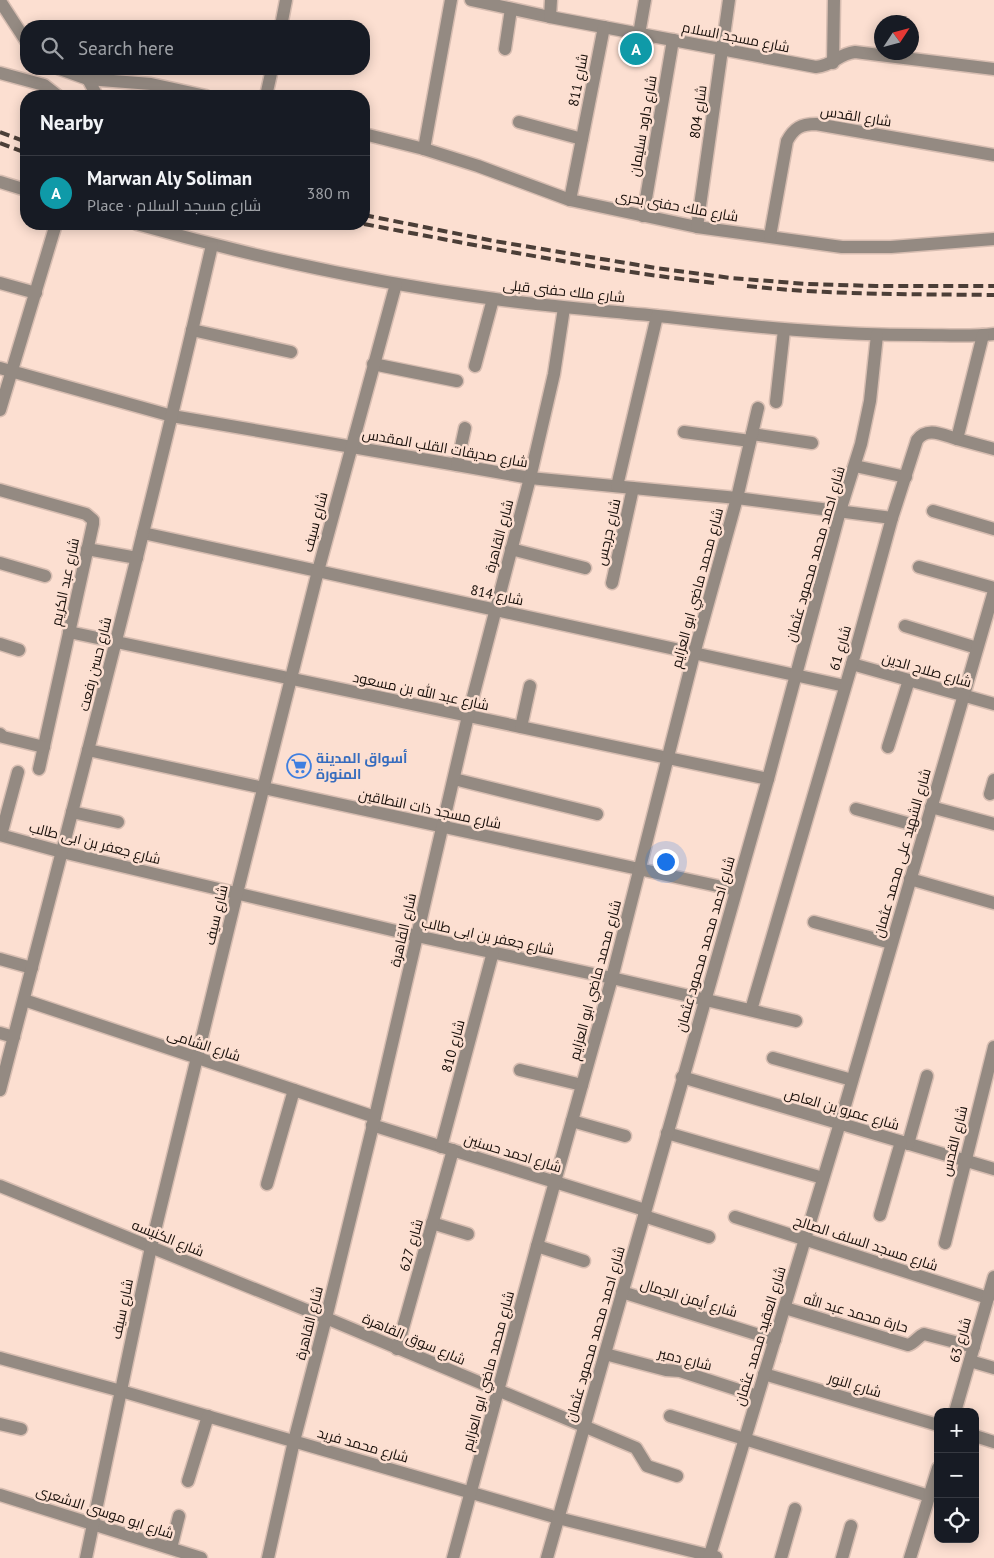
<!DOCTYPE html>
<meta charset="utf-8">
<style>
body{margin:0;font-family:"PT Sans",Cairo,sans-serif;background:#242831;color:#f1f3f6}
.controls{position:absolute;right:15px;bottom:15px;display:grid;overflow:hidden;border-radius:10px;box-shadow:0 2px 12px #0003}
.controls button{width:45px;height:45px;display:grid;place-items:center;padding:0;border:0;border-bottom:1px solid #363941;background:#171b24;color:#f1f3f6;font:25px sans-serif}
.compass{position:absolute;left:874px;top:15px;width:45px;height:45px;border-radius:50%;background:#171b24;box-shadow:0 2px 12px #0003;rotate:54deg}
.you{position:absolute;left:665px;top:861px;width:18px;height:18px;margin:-12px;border:4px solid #fff;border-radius:50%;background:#1a73e8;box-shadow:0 0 0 8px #1a73e833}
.badge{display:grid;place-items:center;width:32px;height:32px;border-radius:50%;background:#0f766e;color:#fff;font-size:16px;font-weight:700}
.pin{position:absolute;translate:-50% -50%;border:2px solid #fff;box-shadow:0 1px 5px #0006}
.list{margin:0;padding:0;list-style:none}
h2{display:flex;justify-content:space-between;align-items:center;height:65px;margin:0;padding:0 20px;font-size:21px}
h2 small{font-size:16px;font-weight:400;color:#9ea1a6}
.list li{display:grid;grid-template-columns:32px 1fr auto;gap:15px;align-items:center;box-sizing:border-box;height:75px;padding:0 20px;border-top:1px solid #363941}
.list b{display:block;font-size:19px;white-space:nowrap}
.list p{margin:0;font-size:16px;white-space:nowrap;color:#9ea1a6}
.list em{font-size:16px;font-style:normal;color:#9ea1a6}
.icon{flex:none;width:28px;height:28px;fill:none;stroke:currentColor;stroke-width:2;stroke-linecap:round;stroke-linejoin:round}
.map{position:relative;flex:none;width:994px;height:1558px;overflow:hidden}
.search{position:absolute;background:#171b24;box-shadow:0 2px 12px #0003;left:20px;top:20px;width:350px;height:55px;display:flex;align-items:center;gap:12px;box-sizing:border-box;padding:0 18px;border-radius:20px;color:#9ea1a6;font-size:19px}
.panel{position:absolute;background:#171b24;box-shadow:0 2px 12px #0003;left:20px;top:90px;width:350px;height:140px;border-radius:20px}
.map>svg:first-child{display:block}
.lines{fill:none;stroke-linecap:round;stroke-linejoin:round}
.minor-casing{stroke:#d7bdb1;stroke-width:15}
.minor{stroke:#948a82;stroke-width:12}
.rail{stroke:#4b3e37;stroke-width:4;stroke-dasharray:10 5;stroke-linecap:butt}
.wall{fill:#bb98d3}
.shaded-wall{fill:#997cac}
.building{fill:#dab1f5;stroke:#997cac}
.labels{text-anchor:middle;stroke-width:5;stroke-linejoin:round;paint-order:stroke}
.street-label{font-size:14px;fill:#160d08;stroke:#fcdfd1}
.shop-label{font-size:14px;font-weight:bold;fill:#366cbe;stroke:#fcdfd1;text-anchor:start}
</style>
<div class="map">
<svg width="994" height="1558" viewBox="0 0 994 1558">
<rect width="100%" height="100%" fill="#fcdfd1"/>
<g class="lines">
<g class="minor-casing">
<g id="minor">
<path d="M471 0 550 17 816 67C835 65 837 54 855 52L994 69"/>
<polyline points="0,1 26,41"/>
<polyline points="550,17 551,0"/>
<polyline points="281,26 286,0"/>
<polyline points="639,34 645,0"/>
<polyline points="505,49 511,9"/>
<polyline points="833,63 834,0"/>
<polyline points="60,69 88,79 151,84 206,96"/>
<polyline points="0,73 44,85 58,96"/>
<polyline points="88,79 97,96"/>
<polyline points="266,96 272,69"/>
<polyline points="519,122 582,139"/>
<polyline points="364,134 424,149 478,166 570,200 697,227 842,247 891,247 994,239"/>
<polyline points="424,149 451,0"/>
<polyline points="0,182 26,190"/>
<polyline points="570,200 604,27"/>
<polyline points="643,216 673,40"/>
<path d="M137 224C254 257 374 283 495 299 553 307 610 311 668 317 753 327 834 335 920 335 945 335 970 337 994 334"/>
<polyline points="697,227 729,0"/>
<path d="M770 236 787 141C794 128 801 124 816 124L994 155"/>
<polyline points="0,283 36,293"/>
<polyline points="192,330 291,352"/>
<polyline points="373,364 457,381"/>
<polyline points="475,366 493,299"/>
<polyline points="0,368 172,416 457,465 530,478 737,498 892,518"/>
<polyline points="776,402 784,330"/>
<polyline points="0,410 56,224"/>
<polyline points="684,432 750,441"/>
<polyline points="752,434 812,443"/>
<polyline points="957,439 994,449"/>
<polyline points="457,465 465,428"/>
<polyline points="855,466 906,477"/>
<polyline points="617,486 657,316"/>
<polyline points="0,490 86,514 93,520 93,524 39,769"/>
<polyline points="933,511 994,529"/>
<polyline points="143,533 845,686"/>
<polyline points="87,549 137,558"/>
<polyline points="511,549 585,568"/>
<polyline points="0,563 45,576"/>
<polyline points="919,567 994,588"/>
<polyline points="612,583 633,488"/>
<polyline points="905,626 977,648"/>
<polyline points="69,632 768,779"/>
<polyline points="0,644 19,650"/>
<polyline points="852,664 994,704"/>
<polyline points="521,727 530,686"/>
<polyline points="0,734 3,737 44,747"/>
<polyline points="888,747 909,680"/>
<polyline points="88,750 736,890"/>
<polyline points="454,779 597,814"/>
<polyline points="990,794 994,780"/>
<polyline points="931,807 994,824"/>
<polyline points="856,809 925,828"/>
<polyline points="72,812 118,822"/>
<polyline points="0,835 62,852 417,936 612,978 796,1021"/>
<polyline points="1,835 18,772"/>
<polyline points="910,879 994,903"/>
<polyline points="814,922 891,943"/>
<polyline points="0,959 32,968"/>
<polyline points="24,1000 375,1117"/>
<path d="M751 1010 852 664 892 518 917 440C927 426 943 435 957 439L983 335"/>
<polyline points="0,1033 14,1037"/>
<polyline points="773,1058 852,1080"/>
<polyline points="520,1070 582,1085"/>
<polyline points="682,1077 994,1169"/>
<path d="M0 1090C73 809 147 528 212 245"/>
<polyline points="572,1121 625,1136"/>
<polyline points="372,1125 645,1210"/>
<polyline points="667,1133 823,1178"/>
<polyline points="908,1144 927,1076"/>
<polyline points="441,1147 493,952"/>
<polyline points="267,1184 294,1090"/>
<polyline points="0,1186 326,1318 636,1448 647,1466 677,1476"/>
<polyline points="880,1215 901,1142"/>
<polyline points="644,1216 709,1237"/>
<polyline points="735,1217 988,1298"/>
<polyline points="432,1223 468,1234"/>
<polyline points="945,1243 994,1047"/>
<polyline points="537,1246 584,1261"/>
<polyline points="622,1292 775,1340"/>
<path d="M785 1308 908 1345C915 1343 917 1337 924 1334L974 1347"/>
<polyline points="397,1349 453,1150"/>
<polyline points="605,1354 666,1370 680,1371 757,1396"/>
<polyline points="0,1358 121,1391 558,1518 716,1557"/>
<polyline points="970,1361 994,1368"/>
<polyline points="764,1374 938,1425"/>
<polyline points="955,1412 994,1277"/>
<polyline points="670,1416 929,1496"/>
<polyline points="0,1424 21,1429"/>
<polyline points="975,1436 994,1442"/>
<polyline points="188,1481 208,1416"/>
<polyline points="0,1495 201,1558"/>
<polyline points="171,1548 179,1516"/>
<polyline points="86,1558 151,1247 237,893 318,571 396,284"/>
<polyline points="268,1558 294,1441 326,1318 375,1117 468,716 530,478 554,374 564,308"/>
<polyline points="453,1558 537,1246 612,978 694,654 737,498 758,408"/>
<polyline points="547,1558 768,779 840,511 861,444 870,401 877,335"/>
<polyline points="709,1558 840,1123 994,591"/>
<polyline points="781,1558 795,1509"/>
<polyline points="842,1558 851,1526"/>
<polyline points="910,1558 938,1468"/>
</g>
</g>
<use href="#minor" class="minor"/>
<g class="rail">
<polyline points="0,132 26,142"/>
<polyline points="0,143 26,153"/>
<polyline points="364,215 494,241 656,268 731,278 807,284 876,286 994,286"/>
<path d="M364 224C480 246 597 270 715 283"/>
<path d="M747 286C829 295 911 294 994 295"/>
</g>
</g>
<polygon class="wall" points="645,43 642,62 626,59 622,53"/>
<polygon class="shaded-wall" points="640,37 645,43 642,62 638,56"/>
<polygon class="building" points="625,34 640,37 638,56 622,53"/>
<defs>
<g id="supermarket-ring" transform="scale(1.25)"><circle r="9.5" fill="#fcdfd1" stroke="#3f7fe0" stroke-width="1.5"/><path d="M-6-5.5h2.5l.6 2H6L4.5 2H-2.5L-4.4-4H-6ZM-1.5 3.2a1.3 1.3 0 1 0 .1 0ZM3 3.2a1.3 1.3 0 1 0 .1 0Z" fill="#3f7fe0"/></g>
</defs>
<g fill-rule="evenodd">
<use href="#supermarket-ring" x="299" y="766"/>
</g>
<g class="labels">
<g class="street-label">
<text transform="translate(736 37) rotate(11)" y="5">شارع مسجد السلام</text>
<text transform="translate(578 80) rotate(-79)" y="5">شارع 811</text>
<text transform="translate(698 112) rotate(-82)" y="5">شارع 804</text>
<text transform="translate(856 116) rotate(9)" y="5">شارع القدس</text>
<text transform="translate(643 126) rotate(-80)" y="5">شارع داود سليمان</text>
<text transform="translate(677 206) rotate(10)" y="5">شارع ملك حفنى بحرى</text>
<text transform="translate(564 291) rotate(6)" y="5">شارع ملك حفنى قبلى</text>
<text transform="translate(445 448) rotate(10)" y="5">شارع صديقات القلب المقدس</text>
<text transform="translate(315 522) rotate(-75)" y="5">شارع سيف</text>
<text transform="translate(608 532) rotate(-77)" y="5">شارع جرجس</text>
<text transform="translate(499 536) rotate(-75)" y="5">شارع القاهرة</text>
<text transform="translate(815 554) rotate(-74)" y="5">شارع احمد محمد محمود عثمان</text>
<text transform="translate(65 582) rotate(-78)" y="5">شارع عبد الكريم</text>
<text transform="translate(697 588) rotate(-75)" y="5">شارع محمد ماضي ابو العزايم</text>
<text transform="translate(497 595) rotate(12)" y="5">شارع 814</text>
<text transform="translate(840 648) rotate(-74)" y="5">شارع 61</text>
<text transform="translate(95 664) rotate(-76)" y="5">شارع حسن رفعت</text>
<text transform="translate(927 670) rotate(16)" y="5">شارع صلاح الدين</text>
<text transform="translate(421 691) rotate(12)" y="5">شارع عبد الله بن مسعود</text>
<text transform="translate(430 809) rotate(12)" y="5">شارع مسجد ذات النطاقين</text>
<text transform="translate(95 843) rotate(14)" y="5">شارع جعفر بن ابى طالب</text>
<text transform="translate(902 853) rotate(-74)" y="5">شارع الشهيد على محمد عثمان</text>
<text transform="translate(216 915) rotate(-77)" y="5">شارع سيف</text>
<text transform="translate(403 930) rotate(-77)" y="5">شارع القاهرة</text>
<text transform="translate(488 936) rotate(12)" y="5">شارع جعفر بن ابى طالب</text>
<text transform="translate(705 944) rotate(-74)" y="5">شارع احمد محمد محمود عثمان</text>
<text transform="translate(595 980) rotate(-75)" y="5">شارع محمد ماضي ابو العزايم</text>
<text transform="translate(204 1045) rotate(18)" y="5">شارع الشامى</text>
<text transform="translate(453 1046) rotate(-75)" y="5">شارع 810</text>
<text transform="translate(842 1109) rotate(16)" y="5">شارع عمرو بن العاص</text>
<text transform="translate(954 1141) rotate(-76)" y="5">شارع القدس</text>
<text transform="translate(513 1153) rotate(17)" y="5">شارع احمد حسنين</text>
<text transform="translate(168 1238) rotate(22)" y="5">شارع الكنيسه</text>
<text transform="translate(866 1243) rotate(18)" y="5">شارع مسجد السلف الصالح</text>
<text transform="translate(411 1245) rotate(-74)" y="5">شارع 627</text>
<text transform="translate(689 1298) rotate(17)" y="5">شارع أيمن الجمال</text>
<text transform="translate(122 1309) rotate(-78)" y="5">شارع سيف</text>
<text transform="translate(856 1313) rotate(16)" y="5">حارة محمد عبد الله</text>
<text transform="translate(309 1323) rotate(-76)" y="5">شارع القاهرة</text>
<text transform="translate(595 1334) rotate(-74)" y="5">شارع احمد محمد محمود عثمان</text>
<text transform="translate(760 1336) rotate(-73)" y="5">شارع العقيد محمد عثمان</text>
<text transform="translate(414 1339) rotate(23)" y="5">شارع سوق القاهرة</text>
<text transform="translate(960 1340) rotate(-74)" y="5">شارع 63</text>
<text transform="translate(685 1359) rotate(14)" y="5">شارع دمير</text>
<text transform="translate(488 1371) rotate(-75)" y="5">شارع محمد ماضي ابو العزايم</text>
<text transform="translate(855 1385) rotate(17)" y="5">شارع النور</text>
<text transform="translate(363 1445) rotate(16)" y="5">شارع محمد فريد</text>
<text transform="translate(105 1512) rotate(18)" y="5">شارع ابو موسى الاشعرى</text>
</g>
<g class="shop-label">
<text x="316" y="763">أسواق المدينة<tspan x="316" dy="16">المنورة</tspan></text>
</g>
</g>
</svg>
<div class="controls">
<button>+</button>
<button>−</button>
<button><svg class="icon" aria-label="locate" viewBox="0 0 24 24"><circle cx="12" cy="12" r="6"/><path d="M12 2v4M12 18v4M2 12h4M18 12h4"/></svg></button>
</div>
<svg class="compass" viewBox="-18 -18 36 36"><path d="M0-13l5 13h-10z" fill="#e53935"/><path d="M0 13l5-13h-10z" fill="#9ea1a6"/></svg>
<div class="you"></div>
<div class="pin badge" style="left:636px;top:49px;background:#0f9aa8">A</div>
<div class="search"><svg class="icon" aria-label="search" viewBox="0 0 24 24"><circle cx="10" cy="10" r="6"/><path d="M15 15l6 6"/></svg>Search here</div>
<section class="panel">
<h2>Nearby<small></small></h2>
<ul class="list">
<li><span class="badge" style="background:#0f9aa8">A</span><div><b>Marwan Aly Soliman</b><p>Place · شارع مسجد السلام</p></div><em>380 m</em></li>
</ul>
</section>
</div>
